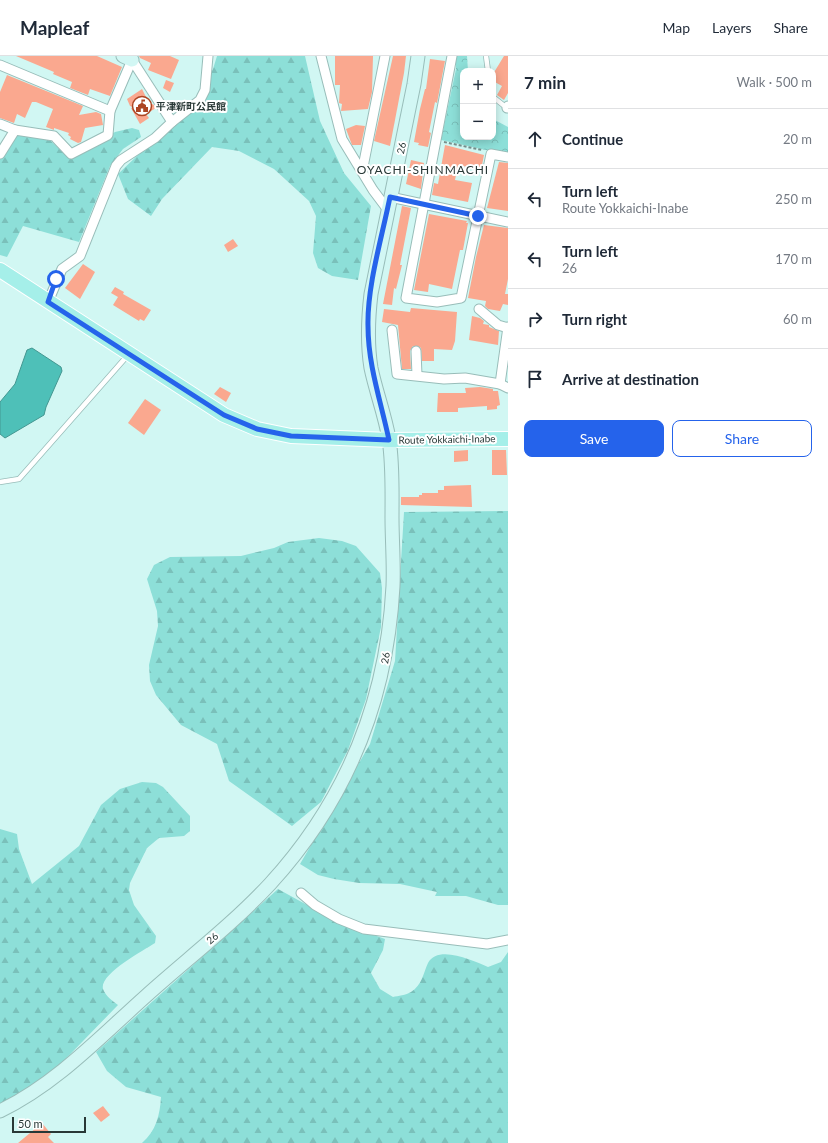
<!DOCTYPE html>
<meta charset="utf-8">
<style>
body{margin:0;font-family:Lato,"Noto Sans JP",sans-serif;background:#f6f6f7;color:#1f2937}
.controls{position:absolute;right:12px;top:12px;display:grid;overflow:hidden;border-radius:8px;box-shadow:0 2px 10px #0003}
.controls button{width:36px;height:36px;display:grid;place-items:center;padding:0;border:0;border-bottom:1px solid #e0e1e3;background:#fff;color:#1f2937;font:20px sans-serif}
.scale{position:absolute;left:12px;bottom:10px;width:74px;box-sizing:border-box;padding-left:4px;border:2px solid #283836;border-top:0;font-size:11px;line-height:14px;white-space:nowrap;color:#283836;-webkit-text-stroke:3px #fff;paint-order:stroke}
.stop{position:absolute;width:12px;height:12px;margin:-9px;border:3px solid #2563eb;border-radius:50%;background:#fff}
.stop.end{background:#2563eb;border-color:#fff;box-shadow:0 1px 4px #0008}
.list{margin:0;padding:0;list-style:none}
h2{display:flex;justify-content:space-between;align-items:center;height:52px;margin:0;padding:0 16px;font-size:17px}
h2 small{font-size:13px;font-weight:400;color:#747a83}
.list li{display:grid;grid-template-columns:26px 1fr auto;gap:12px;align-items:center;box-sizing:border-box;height:60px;padding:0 16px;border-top:1px solid #e0e1e3}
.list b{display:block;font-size:15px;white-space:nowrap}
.list p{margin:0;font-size:13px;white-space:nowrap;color:#747a83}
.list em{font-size:13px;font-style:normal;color:#747a83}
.actions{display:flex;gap:8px;padding:12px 16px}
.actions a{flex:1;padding:9px 0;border:1px solid #2563eb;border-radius:8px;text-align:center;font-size:14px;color:#2563eb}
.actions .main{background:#2563eb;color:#fff}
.icon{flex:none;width:22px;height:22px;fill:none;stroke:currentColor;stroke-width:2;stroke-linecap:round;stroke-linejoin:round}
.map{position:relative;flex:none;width:508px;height:1087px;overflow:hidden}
header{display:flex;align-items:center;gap:24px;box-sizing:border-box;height:56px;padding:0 20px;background:#fff;border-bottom:1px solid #e0e1e3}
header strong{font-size:19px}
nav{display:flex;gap:22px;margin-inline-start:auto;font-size:14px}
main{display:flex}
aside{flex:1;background:#fff}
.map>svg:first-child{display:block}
.forest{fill:url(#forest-firs)}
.park{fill:url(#park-crowns)}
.water{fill:#4ec0b8;stroke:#439791}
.building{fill:#faa88f}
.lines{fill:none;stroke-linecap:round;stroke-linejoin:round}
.lane-casing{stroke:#98bdb9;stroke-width:6}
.street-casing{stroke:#98bdb9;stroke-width:11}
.secondary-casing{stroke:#98bdb9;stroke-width:15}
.primary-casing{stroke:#fff;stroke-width:16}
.path{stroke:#76908d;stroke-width:2;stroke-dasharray:3 2;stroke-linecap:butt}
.lane{stroke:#fff;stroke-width:4.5}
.street{stroke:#fff;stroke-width:9}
.secondary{stroke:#d2f7f4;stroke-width:13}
.primary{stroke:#a5efe9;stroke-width:14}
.route{stroke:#2563eb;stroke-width:5}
.labels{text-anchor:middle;stroke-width:4;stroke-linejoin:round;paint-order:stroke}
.poi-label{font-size:10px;font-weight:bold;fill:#283836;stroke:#fff;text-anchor:start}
.street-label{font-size:10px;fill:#283836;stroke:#fff}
.quarter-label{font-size:12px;letter-spacing:1px;fill:#283836;stroke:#fff}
</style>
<header>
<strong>Mapleaf</strong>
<nav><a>Map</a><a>Layers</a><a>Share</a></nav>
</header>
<main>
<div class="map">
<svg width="508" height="1087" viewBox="0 0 508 1087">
<defs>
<pattern id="forest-firs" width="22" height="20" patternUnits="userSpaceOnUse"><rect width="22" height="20" fill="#8ddfd8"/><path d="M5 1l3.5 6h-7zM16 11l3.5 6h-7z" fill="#7ac0ba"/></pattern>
<pattern id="park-crowns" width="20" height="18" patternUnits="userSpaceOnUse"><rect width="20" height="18" fill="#8ddfd8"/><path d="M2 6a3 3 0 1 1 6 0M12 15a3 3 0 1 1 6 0" fill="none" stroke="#7ac0ba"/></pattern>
</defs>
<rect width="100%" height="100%" fill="#d1f7f3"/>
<g class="forest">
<polygon points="217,0 305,0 320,65 344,117 371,150 358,224 332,220 318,212 313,197 316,160 309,145 274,113 239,95 212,91 162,143 151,160 128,143 118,118 199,41 213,13"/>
<polygon points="132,72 139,74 141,81 123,93 110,110 79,186 23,170 7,201 0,199 0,99 15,75 51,85 70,103 115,76"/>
<polygon points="508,455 508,849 498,849 466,840 435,840 437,836 400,828 359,827 334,823 318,819 300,808 370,688 395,605 404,456"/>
<polygon points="319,482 342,485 356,490 380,517 382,532 381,571 366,643 348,694 321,746 292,770 229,725 217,688 181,669 156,639 150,625 149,609 158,570 157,555 147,523 154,509 170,501 241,500 274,492 288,486"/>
<path d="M142 726 156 727 163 731 190 760V775L184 780 159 782 147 792 130 827 129 834 134 849 156 880 155 887C143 895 99 918 103 933 106 941 113 945 118 949L49 1020 0 1050V773L17 778 19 793 32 828 79 790 101 749 120 733Z"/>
<path d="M278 833 338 866 385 883 383 894 371 917 380 933 393 941C398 940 406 939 411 936 422 929 423 918 428 907 438 888 474 905 488 911L501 906 508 896V1087H142C156 1075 160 1059 161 1041L126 1031 107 1015 96 996Z"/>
</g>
<polygon class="park" points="456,0 467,0 468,15 463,15 463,81 493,81 493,63 508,71 508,99 441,84 456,13"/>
<polygon class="water" points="32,292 61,311 62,315 46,351 44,359 5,382 0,378 0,346 15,328 27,294"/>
<g class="building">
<polygon points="16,0 97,0 122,11 110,40 90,33 88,39 70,32 72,26 53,18 54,16"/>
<polygon points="139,0 170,0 179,4 171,23 148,14 151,7 140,2"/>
<polygon points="335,0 373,0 372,36 368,53 341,55 342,48 339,47 340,29 335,29"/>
<polygon points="393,0 406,0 404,17 390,90 374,85"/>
<polygon points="504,0 508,0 508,37 504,44 497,39 502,30 493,25 493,18"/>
<polygon points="430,3 445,5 437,47 435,46 429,76 431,77 428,91 418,89 419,87 414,86 420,53 425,33 426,33"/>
<polygon points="7,19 83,50 79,59 96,56 101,58 103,69 85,72 81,86 78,87 70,83 71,81 68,79 69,77 54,72 54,74 46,71 53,53 36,46 32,46 25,62 17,58 14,67 0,62 0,36"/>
<polygon points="166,24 174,27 170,36 163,32"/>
<polygon points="142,33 150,49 153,48 156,52 146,58 149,62 140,68 131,52 133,51 130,50 127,43"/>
<polygon points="356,69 365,70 361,89 352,89 346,73"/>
<polygon points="445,89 484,99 481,114 458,109 455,124 472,127 468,146 432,139 434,127 438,128"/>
<polygon points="411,104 424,107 421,133 406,128"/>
<polygon points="499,106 508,107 508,155 487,152"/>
<polygon points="402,150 411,152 400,209 402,209 396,233 394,232 392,249 383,248"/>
<polygon points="429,158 467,165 466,167 468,167 463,194 460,194 452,233 429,228 428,236 414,234"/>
<polygon points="484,169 508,172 508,223 505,238 508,238 508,249 503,248 500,255 488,253 485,250 486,245 468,242 476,201"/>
<polygon points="233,183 238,190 228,196 224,189"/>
<polygon points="83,208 95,216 80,243 65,232"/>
<polygon points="115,231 124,236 123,238 151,254 144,265 140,263 139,265 113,249 118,241 111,237"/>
<polygon points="411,252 457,256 455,285 452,294 434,293 434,305 422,305 421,292 418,290 413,290 410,295 411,313 402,313 398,269 382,266 384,253 410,256"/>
<polygon points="472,260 480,262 484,265 483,268 489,269 489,271 499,275 498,289 469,284"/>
<polygon points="220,331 231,337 226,346 214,338"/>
<polygon points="480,331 493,333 493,335 498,335 500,349 497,350 497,353 487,354 487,350 458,352 458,356 437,356 438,337 466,337 465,332"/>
<polygon points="145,343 161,354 144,379 128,367"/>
<polygon points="468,394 468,405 454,406 454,395"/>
<polygon points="492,394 506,394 507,419 492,419"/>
<polygon points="471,429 472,451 401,449 401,441 419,441 419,439 422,439 422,437 438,437 438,434 444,434 444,430"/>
<polygon points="103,1050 110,1059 101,1066 93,1057"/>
<polygon points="42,1067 51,1078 48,1081 54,1087 18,1087"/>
</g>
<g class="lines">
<g class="lane-casing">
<g id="lane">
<polyline points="486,0 488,15"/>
<polyline points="493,41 507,52"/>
<polyline points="0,426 19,423 128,299"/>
</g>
</g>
<g class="street-casing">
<g id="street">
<polyline points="321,0 342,83 373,134 388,154"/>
<polyline points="452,0 406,242 437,246 461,242 491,98 508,101"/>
<polyline points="132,4 172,66"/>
<polyline points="0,9 110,55 132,4"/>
<polyline points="507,52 508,50"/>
<polyline points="0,68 15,74"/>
<polyline points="0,98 15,74 54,80 71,98 108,79 110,55"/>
<polyline points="362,116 385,0"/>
<polyline points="390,141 508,166"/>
<polyline points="48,246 62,213 80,200 116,110 121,104 155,82 172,66 200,44 205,34 208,0"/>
<polyline points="479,253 498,269 508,272"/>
<polyline points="508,271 500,328 508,332"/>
<polyline points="392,274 397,318 444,323 465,322 500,328"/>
<polyline points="416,295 417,319"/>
<polyline points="301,837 315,849 339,863 364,873 487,888 508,884"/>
</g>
</g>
<g class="secondary-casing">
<g id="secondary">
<polyline points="123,0 132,4"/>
<path d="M0 1055C56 1028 100 981 146 940 187 903 232 869 270 828 347 744 387 644 393 530 394 508 392 484 392 462 392 436 393 409 389 383 385 359 376 336 371 312 367 287 368 263 371 238L414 28 418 0"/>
</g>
</g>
<g class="primary-casing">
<polyline id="primary" points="0,214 224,359 257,373 291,380 389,384 508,383"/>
</g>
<polyline class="path" points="444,86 482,94"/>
<use href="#lane" class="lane"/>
<use href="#street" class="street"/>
<use href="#secondary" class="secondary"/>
<use href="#primary" class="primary"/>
</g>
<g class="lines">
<path class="route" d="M56 223 48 246 224 359 257 373 291 380 389 384C381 346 368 309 368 270 367 230 382 181 390 141L478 160"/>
</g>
<defs>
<g id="civic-ring" transform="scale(1)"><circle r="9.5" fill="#fff" stroke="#ac4523" stroke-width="1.5"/><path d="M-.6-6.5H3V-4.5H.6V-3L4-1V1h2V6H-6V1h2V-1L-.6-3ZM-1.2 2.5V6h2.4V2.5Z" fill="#ac4523"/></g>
</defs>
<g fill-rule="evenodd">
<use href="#civic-ring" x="142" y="50"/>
</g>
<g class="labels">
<g class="poi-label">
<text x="156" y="54">平津新町公民館</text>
</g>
<g class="street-label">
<text transform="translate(401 92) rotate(-78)" y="4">26</text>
<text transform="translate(447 383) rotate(-1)" y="4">Route Yokkaichi-Inabe</text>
<text transform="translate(385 602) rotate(-81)" y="4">26</text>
<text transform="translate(212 882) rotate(-41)" y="4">26</text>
</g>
<g class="quarter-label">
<text x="423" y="118">OYACHI-SHINMACHI</text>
</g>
</g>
</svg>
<div class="controls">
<button>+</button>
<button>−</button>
</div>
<div class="scale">50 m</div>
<div class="stop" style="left:56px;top:223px"></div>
<div class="stop end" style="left:478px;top:160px"></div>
</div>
<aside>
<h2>7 min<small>Walk · 500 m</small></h2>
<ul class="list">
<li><svg class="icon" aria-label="ahead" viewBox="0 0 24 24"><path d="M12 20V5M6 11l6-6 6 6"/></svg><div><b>Continue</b></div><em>20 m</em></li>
<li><svg class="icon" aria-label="left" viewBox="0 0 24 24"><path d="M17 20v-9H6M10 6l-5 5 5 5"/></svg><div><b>Turn left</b><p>Route Yokkaichi-Inabe</p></div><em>250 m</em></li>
<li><svg class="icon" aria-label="left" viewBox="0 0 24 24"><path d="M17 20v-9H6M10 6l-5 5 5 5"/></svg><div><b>Turn left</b><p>26</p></div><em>170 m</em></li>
<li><svg class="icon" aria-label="right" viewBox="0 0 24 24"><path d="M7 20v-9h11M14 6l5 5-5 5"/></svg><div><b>Turn right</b></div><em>60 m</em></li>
<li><svg class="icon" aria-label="arrive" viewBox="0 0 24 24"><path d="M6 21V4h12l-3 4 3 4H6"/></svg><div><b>Arrive at destination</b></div></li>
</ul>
<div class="actions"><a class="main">Save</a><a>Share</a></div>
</aside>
</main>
